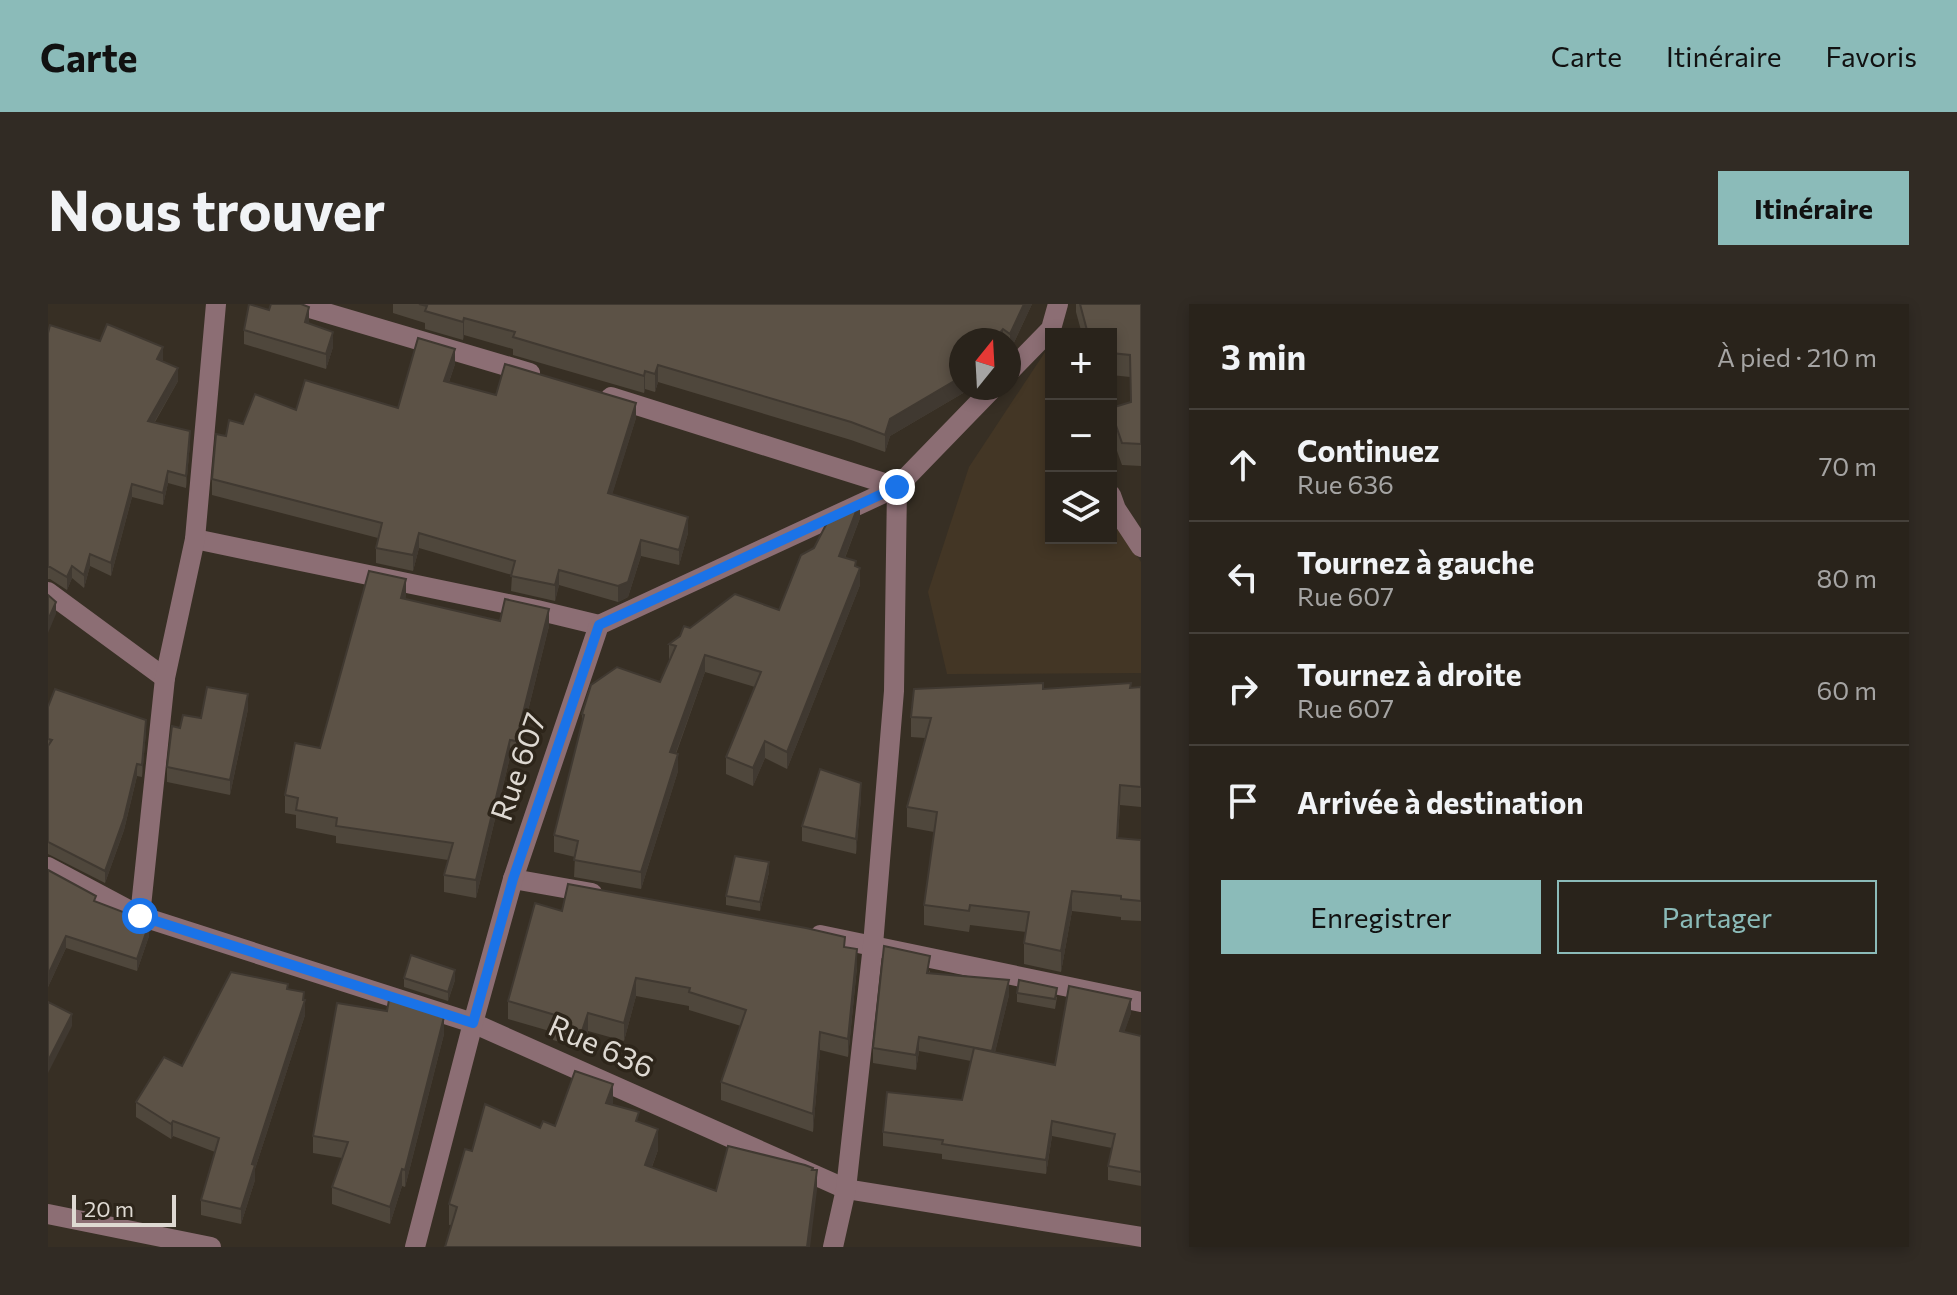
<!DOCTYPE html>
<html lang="fr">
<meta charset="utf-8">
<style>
body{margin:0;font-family:Commissioner,sans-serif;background:#312b24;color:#f1f3f6}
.controls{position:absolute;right:24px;top:24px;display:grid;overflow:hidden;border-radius:0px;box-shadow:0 4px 12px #0003}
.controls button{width:72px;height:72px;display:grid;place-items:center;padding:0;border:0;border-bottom:2px solid #45403a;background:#29231b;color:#f1f3f6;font:40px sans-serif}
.compass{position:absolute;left:901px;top:24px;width:72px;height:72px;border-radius:50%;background:#29231b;box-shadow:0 4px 12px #0003;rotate:18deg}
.scale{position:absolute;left:24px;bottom:20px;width:104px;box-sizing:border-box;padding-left:8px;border:4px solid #ded9d2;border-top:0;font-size:22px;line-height:28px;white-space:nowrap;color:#ded9d2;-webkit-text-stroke:6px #2d251a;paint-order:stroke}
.stop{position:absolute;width:24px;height:24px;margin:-18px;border:6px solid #1a73e8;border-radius:50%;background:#fff}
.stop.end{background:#1a73e8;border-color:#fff;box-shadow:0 2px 8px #0008}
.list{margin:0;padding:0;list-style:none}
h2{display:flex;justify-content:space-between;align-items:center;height:104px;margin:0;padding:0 32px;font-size:34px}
h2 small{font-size:26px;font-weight:400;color:#a5a4a3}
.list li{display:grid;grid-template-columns:52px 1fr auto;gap:24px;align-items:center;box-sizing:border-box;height:112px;padding:0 32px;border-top:2px solid #45403a}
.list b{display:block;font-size:30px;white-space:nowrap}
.list p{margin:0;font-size:26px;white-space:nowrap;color:#a5a4a3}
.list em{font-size:26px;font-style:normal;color:#a5a4a3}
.actions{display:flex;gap:16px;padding:24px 32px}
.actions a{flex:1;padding:18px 0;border:2px solid #8bbbb9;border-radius:0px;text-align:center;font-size:28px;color:#8bbbb9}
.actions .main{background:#8bbbb9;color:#111}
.icon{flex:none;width:44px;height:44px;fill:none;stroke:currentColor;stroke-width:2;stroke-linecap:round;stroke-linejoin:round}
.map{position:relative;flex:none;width:1093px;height:943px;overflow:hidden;border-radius:0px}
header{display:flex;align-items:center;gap:48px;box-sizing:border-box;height:112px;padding:0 40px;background:#8bbbb9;color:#111}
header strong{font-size:38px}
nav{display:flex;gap:44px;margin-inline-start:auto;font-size:28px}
.intro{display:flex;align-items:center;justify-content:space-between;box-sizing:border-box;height:192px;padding:0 48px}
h1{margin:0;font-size:56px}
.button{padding:20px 36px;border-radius:0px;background:#8bbbb9;color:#111;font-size:28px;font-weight:700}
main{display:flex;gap:48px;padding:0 48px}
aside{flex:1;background:#29231b;border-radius:0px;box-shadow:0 4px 12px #0003}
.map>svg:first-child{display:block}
.built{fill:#433625}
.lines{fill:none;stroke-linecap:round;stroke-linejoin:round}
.minor{stroke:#8c6e74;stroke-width:20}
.wall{fill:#4f473c}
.shaded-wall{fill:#403931}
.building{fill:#5c5246;stroke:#403931;stroke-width:2}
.route{stroke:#1a73e8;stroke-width:10}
.labels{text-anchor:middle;stroke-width:7;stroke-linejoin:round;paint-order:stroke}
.street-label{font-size:30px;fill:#ded9d2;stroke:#2d251a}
</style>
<header>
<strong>Carte</strong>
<nav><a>Carte</a><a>Itinéraire</a><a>Favoris</a></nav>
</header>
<div class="intro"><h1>Nous trouver</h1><a class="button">Itinéraire</a></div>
<main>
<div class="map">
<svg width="1093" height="943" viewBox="0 0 1093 943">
<rect width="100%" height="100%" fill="#372f24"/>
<polygon class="built" points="999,45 1003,55 1003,234 1063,234 1063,211 1093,258 1093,369 899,370 880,288 921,163"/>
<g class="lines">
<g class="minor">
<polyline points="248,0 482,69"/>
<polyline points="961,68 1003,25 1010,0"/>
<polyline points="563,93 849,183"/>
<polyline points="1063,191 1068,205 1093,243"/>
<polyline points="147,235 489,306 551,321"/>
<polyline points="0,288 117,374"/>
<polyline points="0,563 92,612 425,719 798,885 1093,933"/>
<polyline points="465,575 544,589"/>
<polyline points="92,612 117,374 147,235 168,0"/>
<polyline points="772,631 1093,698"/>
<polyline points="0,910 163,943"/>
<polyline points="367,943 425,719 465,575 551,321 849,183 945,84"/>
<polyline points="785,943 798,885 825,641 846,387 849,183"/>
</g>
</g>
<g class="wall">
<polygon points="345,0 984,0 962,47 961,36 913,36 922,85 842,132 837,148 803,136 610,78 607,88 597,85 596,89 465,51 465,45 416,31 415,36 377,25 377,19 345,9"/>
<polygon points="1028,0 1093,0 1093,162 1074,161 1063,130 1063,104 1082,98 1082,73 1063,71 1063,30 1034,30 1028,8"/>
<polygon points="221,6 261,18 261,20 285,43 278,65 196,40 196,26"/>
<polygon points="0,29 52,37 115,55 114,57 130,77 107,118 142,139 138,184 120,179 115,201 84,193 63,272 42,262 36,284 24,274 19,286 2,275 0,275"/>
<polygon points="407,60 401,78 448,91 588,114 564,190 640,229 631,261 593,252 580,293 570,298 511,281 507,297 463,287 464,271 371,244 365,267 328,259 328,244 330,234 164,191 164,175 178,132 195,120 248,106 350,104"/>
<polygon points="812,214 797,254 808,262 812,281 739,465 717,454 705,482 678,470 678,453 707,383 657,368 628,450 630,467 593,585 526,573 527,553 506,548 506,531 534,420 534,410 612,378 621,357 621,340 642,324 731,306 766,244"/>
<polygon points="358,292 357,295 452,317 501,322 468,455 462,453 428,594 396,588 396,571 400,556 288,539 288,532 248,524 248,511 237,509 237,491 272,444"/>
<polygon points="1093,383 1093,503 1072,501 1070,534 1093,536 1093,617 1073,616 1073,613 1024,607 1013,668 976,660 976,639 978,628 922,621 921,628 876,621 876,601 886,528 859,523 859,503 877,434 863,433 863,413 995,385"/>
<polygon points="0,403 98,427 94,473 89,472 76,526 57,579 0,550"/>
<polygon points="200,405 182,491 119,478 119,463 132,424"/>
<polygon points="813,493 808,550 754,537 754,522"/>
<polygon points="0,566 48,598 83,614 101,632 89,667 18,644 0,683"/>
<polygon points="721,568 712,607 678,601 678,592"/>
<polygon points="514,607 797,643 809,663 800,753 772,746 765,828 673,796 673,778 693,722 641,706 641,702 588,692 576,737 540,727 534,745 505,736 505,728 460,715 460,697"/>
<polygon points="882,666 882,669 961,691 947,748 1007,761 1083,709 1076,728 1093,732 1093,882 1060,876 1060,862 1064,844 1004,832 998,870 894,855 894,850 835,842 835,828 914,796 923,757 871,747 868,766 825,759 825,744"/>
<polygon points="356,674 407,676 400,697 356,683"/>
<polygon points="240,685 256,696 257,711 207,865 207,876 193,920 153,911 153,896 167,848 125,832 123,835 88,813 88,798"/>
<polygon points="969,689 1009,693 1007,705 969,698"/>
<polygon points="339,707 391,711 396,730 357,883 354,882 342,920 284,900 284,883 294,854 265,849 265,832"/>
<polygon points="565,801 591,818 610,846 604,863 668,887 769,886 401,921 401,900 424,847 492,824 507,822"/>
</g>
<g class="shaded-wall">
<polygon points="976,0 984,0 962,47 962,30"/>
<polygon points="261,3 261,18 257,33 257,18"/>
<polygon points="416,14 416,31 415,36 415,18"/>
<polygon points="955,25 955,36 946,36"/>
<polygon points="285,28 285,43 278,65 278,50"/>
<polygon points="115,43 115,55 109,67 109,55"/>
<polygon points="407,45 407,60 396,92 396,77"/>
<polygon points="610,61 610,78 607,88 607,70"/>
<polygon points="130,64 130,77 100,129 100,117"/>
<polygon points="597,67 597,85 596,89 596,72"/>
<polygon points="913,73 913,84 923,84 922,85 842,132 837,148 837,131 842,115"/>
<polygon points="588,99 588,114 560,204 560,189"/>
<polygon points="142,127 142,139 138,184 138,172"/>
<polygon points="120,167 120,179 115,201 115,189"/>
<polygon points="84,180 84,193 63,272 63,259"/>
<polygon points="812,197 812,214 791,269 791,252"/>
<polygon points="640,213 640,229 631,261 631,246"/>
<polygon points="371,229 371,244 365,267 365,251"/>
<polygon points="593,236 593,252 580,293 570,298 570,282"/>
<polygon points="42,250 42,262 36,284 36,271"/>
<polygon points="808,257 808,272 812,264 812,281 739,465 739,448"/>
<polygon points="24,262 24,274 19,286 19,273"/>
<polygon points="511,266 511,281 507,297 507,281"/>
<polygon points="358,275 358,292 353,312 353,294"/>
<polygon points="8,298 8,310 0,329 0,316"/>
<polygon points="501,305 501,322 468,455 468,437"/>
<polygon points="657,351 657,368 622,465 622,448"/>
<polygon points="200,390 200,405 182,491 182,476"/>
<polygon points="98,416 98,427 94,473 94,461"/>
<polygon points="462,436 462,453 428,594 428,576"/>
<polygon points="717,437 717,454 705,482 705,464"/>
<polygon points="630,450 630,467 593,585 593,568"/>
<polygon points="89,460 89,472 76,526 57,579 57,567"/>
<polygon points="813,479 813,493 808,550 808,535"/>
<polygon points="721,558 721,568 712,607 712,598"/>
<polygon points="1024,587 1024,607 1013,668 1013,647"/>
<polygon points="101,620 101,632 89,667 89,655"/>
<polygon points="18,632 18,644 0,683 0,671"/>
<polygon points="809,645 809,663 800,753 800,735"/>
<polygon points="407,666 407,676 400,697 400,688"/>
<polygon points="588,674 588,692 576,737 576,719"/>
<polygon points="961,676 961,691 944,761 944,747"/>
<polygon points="256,688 257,711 207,865 207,876 193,920 193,905 204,860"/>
<polygon points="1083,695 1083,709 1072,741 1072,727"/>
<polygon points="540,709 540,727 534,745 534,727"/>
<polygon points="24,710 24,722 0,769 0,757"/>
<polygon points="396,713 396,730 357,883 357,866"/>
<polygon points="772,728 772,746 765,828 765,810"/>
<polygon points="871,733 871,747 868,766 868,751"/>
<polygon points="565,780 565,801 558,799"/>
<polygon points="125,817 125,832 123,835 123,820"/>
<polygon points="1004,817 1004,832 998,870 998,856"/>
<polygon points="610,825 610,846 597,881 597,861"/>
<polygon points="354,865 354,882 342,920 342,903"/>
<polygon points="769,866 769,886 762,943 759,943"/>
</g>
<g class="building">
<polygon points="201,0 221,6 223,0 253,0 261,3 257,18 285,28 278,50 196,26"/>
<polygon points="371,0 976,0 962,30 955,25 946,36 913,36 913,73 842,115 837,131 803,118 610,61 607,70 597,67 596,72 465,33 467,28 416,14 415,18 377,7 379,2"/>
<polygon points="1032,0 1093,0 1093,140 1074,139 1063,107 1063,104 1083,98 1082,51 1063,49 1063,30 1040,30"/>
<polygon points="59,20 115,43 109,55 130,64 100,117 142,127 138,172 120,167 115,189 84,180 63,259 42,250 36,271 24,262 19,273 2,263 0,263 0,29 2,21 52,37"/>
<polygon points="370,34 407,45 396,77 448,91 457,60 588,99 560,189 640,213 631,246 593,236 580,278 570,282 511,266 507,281 463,272 467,257 371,229 365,251 328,244 334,219 164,175 168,130 178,132 181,116 195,120 207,90 248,106 257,76 350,104"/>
<polygon points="812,197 791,252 808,257 807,262 812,264 739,448 717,437 705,464 678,453 713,368 657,351 622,448 630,450 593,568 526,556 530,537 506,531 536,411 534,410 543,381 569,363 612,378 628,342 621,340 632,332 636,322 642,324 687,290 731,306 753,251 766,244 783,211"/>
<polygon points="321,267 358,275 353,294 452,317 457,295 501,305 468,437 462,436 428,576 396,571 405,539 288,522 289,514 248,506 250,494 237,491 247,439 272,444"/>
<polygon points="0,291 8,298 0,316"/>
<polygon points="995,379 995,385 1083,379 1082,384 1093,383 1093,483 1072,481 1069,534 1093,536 1093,597 1073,595 1073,592 1024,587 1013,647 976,639 981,608 922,601 921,607 876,601 889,508 859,503 883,414 863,413 866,385"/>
<polygon points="159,383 200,390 182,476 119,463 124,422 132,424 135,411 153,414"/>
<polygon points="7,385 98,416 94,461 89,460 76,514 57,567 0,538 0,442 4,436 0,435 0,403"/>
<polygon points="772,465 813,479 808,535 754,522"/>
<polygon points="687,552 721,558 712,598 678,592"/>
<polygon points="0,566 48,592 46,597 83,611 82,614 101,620 89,655 18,632 0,671"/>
<polygon points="520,580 758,624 797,633 796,643 809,645 800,735 772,728 765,810 673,778 698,706 641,688 642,684 588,674 576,719 540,709 534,727 505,718 507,711 460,697 487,599 514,607"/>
<polygon points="836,642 882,652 879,669 961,676 944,747 871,733 868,751 825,744"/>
<polygon points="363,651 407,666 400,688 356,674"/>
<polygon points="183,668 240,680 239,685 256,688 255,696 257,696 204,860 207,861 193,905 153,896 171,834 125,817 123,820 88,798 116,753 134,762"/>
<polygon points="971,676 1009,684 1007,695 969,689"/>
<polygon points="1021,682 1083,695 1072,727 1093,732 1093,868 1060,862 1067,830 1004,817 998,856 894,840 895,836 835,828 839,788 914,796 926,744 1007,761"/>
<polygon points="348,691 391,705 389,711 396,713 357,866 354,865 342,903 284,883 300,838 265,832 289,699 339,707 341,696 346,697"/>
<polygon points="0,698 24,710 0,757"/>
<polygon points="527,767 565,780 558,799 591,808 588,817 610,825 597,861 668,887 680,842 757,861 765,864 764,866 769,866 759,943 397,943 409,903 401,900 417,845 424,847 437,800 492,824 495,817 507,822"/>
</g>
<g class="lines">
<polyline class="route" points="92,612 425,719 465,575 551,321 849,183"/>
</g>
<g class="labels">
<g class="street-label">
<text transform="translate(471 463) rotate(-71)" y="10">Rue 607</text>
<text transform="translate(553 743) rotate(24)" y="10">Rue 636</text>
</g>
</g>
</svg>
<div class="controls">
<button>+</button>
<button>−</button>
<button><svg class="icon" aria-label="layers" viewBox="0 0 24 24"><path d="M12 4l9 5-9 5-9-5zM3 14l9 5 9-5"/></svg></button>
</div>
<svg class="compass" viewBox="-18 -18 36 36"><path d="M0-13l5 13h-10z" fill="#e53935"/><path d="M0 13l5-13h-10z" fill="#a5a4a3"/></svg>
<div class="scale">20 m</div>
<div class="stop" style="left:92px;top:612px"></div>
<div class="stop end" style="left:849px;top:183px"></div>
</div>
<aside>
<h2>3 min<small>À pied · 210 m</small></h2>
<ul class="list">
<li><svg class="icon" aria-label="ahead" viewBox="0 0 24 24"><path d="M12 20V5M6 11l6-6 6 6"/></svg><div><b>Continuez</b><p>Rue 636</p></div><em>70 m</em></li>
<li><svg class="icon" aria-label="left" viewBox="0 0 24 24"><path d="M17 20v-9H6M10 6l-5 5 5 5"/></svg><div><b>Tournez à gauche</b><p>Rue 607</p></div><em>80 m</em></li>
<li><svg class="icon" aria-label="right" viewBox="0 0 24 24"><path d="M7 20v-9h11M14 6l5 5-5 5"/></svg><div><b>Tournez à droite</b><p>Rue 607</p></div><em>60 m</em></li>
<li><svg class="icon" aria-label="arrive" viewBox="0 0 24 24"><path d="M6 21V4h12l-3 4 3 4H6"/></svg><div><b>Arrivée à destination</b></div></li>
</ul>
<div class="actions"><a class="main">Enregistrer</a><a>Partager</a></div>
</aside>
</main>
